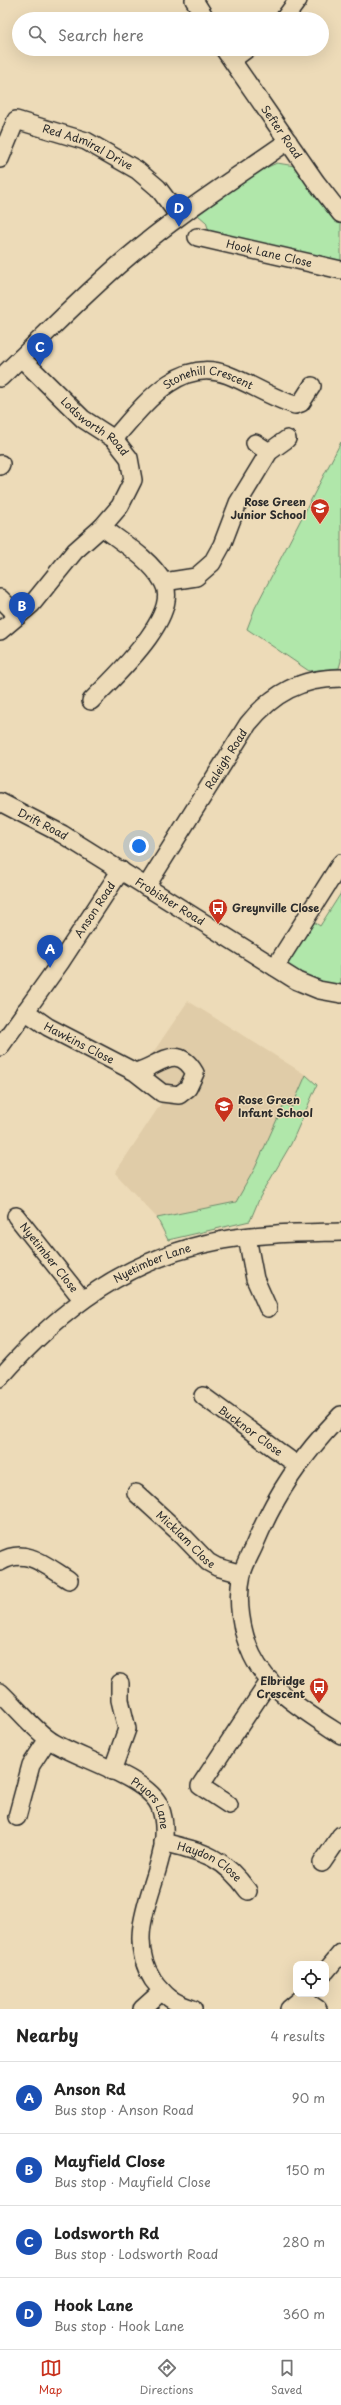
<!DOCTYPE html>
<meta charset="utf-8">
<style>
body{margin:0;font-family:"Playpen Sans",sans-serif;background:#f2f2f2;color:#222}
.controls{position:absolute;right:12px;bottom:12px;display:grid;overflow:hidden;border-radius:8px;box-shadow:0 4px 16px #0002}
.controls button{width:36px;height:36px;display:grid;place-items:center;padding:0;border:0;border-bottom:1px solid #e0e0e0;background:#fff;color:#222;font:20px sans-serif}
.you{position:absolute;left:139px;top:846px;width:14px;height:14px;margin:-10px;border:3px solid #fff;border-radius:50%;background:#1a73e8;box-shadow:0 0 0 6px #1a73e833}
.badge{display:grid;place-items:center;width:26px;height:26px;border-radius:50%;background:#c8321e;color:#fff;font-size:13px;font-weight:700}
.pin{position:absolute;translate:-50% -33px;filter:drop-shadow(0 1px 2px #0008)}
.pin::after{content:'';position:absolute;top:21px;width:14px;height:12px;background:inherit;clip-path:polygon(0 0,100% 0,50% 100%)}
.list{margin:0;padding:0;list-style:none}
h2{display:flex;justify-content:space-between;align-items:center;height:52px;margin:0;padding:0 16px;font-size:17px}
h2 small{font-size:13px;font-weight:400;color:#767676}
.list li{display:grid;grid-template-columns:26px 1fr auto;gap:12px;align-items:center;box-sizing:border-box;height:72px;padding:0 16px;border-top:1px solid #e0e0e0}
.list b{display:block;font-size:15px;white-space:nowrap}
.list p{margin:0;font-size:13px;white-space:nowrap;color:#767676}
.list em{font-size:13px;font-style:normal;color:#767676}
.icon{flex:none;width:22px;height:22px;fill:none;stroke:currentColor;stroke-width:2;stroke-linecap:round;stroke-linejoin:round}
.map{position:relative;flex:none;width:341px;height:2009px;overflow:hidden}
.search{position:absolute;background:#fff;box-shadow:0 4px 16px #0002;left:12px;right:12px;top:12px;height:44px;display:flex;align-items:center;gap:10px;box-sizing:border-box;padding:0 14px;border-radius:22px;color:#767676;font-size:15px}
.sheet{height:340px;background:#fff}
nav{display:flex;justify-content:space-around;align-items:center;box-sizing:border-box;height:56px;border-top:1px solid #e0e0e0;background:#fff;font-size:11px;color:#767676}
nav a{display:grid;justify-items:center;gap:2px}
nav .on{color:#c8321e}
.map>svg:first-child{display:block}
.built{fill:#e0cca8}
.green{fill:#b0e7aa;stroke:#6e896a}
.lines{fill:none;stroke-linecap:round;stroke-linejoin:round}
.minor-casing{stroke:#2b2b2b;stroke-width:20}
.minor{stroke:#eddbb8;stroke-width:17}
.labels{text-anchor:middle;stroke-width:3;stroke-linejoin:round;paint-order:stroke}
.street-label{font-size:11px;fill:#2b2b2b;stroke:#eddbb8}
.poi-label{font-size:11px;font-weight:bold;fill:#2b2b2b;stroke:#eddbb8;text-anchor:end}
</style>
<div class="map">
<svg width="341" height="2009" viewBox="0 0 341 2009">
<rect width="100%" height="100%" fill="#eddbb8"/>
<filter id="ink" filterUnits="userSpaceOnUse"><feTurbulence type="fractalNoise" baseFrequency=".025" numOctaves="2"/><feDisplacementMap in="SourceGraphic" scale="8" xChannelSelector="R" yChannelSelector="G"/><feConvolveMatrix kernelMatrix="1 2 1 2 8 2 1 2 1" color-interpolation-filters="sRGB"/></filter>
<g filter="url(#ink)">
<polygon class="built" points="188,1001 306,1075 317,1085 291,1144 260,1197 157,1218 115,1173 162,1102 133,1082"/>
<g class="green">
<polygon points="277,163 295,166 341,223 341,262 209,231 206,222 198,215 256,172"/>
<polygon points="341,442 341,661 339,668 309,671 247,629 255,608"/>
<path d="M341 893V986C325 985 296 977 287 963L311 920 320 926Z"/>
<polygon points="306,1075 317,1085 291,1144 260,1197 250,1221 168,1240 157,1218 236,1202 255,1168 284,1104 292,1107"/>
</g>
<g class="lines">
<g class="minor-casing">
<g id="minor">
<polyline points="194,0 206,19"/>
<polyline points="284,19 298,0"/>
<path id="s1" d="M224 49 316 182 341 214"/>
<polyline points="232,60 247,49"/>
<path id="s2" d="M0 159 16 120 86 141 137 170 158 188 179 216"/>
<path id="s3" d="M197 237 341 270"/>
<path id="s4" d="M21 358 83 419 114 439 129 458 133 480 120 506 102 527"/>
<path d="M0 378C43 337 83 295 128 257 178 214 234 179 288 141"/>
<path id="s5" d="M114 439C142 407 179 355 228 375 251 384 272 398 295 405L301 403 312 386"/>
<polyline points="255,443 269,452"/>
<polyline points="0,466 1,464"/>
<polyline points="164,582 196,577 212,563 222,545 238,503 269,452 287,439"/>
<polyline points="0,598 18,616"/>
<path d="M0 631 32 604 75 551 102 527C123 543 150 559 163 582 183 615 112 679 91 701"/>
<path id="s6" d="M0 802 62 834 297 981 319 990 341 994"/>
<path id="s7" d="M146 887 248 724C273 693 301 678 341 678"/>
<polyline points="275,967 341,863"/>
<path id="s8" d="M25 1011 48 1027 135 1072 162 1093 179 1095 188 1088 195 1073C176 1041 159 1067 135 1072"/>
<path id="s9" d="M0 1047 60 963 121 870"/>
<path id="s10" d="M16 1216 82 1299"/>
<polyline points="247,1237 255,1279 268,1308"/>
<path id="s11" d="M0 1378C61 1308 129 1257 223 1240 261 1233 302 1233 341 1232"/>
<path id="s12" d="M203 1396 297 1465"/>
<path d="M341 1415C301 1457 276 1493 254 1546 250 1555 244 1565 242 1574 236 1599 241 1632 252 1655 269 1691 309 1714 341 1735"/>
<path id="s13" d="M136 1493 183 1536 208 1562 217 1567 242 1574"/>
<path d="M0 1562C26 1546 46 1566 69 1580"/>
<path id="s14" d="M0 1692C16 1707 31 1726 48 1739 74 1758 148 1776 160 1807 181 1862 115 1922 153 1980 166 1997 173 2003 193 2009"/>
<polyline points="112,1771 127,1729 120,1700 120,1683"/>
<polyline points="229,1805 200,1786 270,1680"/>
<polyline points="17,1817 31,1765 48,1739"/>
<path id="s15" d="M163 1842C203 1852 223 1856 248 1891"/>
<polyline points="322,1863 341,1835"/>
<polyline points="326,1971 341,1953"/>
<polyline points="303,1999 318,2009"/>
<polyline points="142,2009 162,1991"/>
<polyline points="289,2009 307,1994"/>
</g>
</g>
<use href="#minor" class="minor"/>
</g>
</g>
<defs>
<g id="school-pin" transform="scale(1)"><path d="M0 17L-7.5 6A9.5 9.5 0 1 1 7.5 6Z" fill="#c8321e" stroke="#eddbb8"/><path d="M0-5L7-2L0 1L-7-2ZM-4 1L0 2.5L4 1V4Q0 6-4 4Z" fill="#fff"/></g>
<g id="bus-pin" transform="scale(1)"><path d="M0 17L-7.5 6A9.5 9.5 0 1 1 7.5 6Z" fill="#c8321e" stroke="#eddbb8"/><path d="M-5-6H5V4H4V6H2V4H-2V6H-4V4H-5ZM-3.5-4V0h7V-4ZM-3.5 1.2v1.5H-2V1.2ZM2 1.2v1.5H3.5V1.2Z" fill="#fff"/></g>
</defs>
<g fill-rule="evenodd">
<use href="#school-pin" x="320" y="508"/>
<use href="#bus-pin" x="218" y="908"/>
<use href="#school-pin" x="224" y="1106"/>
<use href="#bus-pin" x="319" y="1687"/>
</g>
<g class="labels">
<g class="street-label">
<text dy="4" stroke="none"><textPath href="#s1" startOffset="101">Sefter Road</textPath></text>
<text dy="4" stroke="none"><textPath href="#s2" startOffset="119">Red Admiral Drive</textPath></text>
<text dy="4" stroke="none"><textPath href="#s3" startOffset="74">Hook Lane Close</textPath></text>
<text dy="4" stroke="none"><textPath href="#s5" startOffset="120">Stonehill Crescent</textPath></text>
<text dy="4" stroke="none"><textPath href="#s4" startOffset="101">Lodsworth Road</textPath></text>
<text dy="4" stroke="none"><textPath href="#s7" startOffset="151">Raleigh Road</textPath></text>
<text dy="4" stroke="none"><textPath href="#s6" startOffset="48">Drift Road</textPath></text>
<text dy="4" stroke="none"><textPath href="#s6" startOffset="197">Frobisher Road</textPath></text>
<text dy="4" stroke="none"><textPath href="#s9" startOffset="167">Anson Road</textPath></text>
<text dy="4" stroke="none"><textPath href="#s8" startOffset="63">Hawkins Close</textPath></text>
<text dy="4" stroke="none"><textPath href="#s10" startOffset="53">Nyetimber Close</textPath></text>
<text dy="4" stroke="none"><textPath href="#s11" startOffset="193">Nyetimber Lane</textPath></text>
<text dy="4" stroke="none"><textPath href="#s12" startOffset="59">Bucknor Close</textPath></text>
<text dy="4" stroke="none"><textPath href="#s13" startOffset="68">Micklam Close</textPath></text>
<text dy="4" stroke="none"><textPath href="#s14" startOffset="192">Pryors Lane</textPath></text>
<text dy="4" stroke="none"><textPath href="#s15" startOffset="51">Haydon Close</textPath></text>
</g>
<g class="poi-label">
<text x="306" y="506">Rose Green<tspan x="306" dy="13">Junior School</tspan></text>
<text x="232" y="912" text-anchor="start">Greynville Close</text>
<text x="238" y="1104" text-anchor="start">Rose Green<tspan x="238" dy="13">Infant School</tspan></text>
<text x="305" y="1685">Elbridge<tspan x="305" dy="13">Crescent</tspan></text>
</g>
</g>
</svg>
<div class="controls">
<button><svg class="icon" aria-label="locate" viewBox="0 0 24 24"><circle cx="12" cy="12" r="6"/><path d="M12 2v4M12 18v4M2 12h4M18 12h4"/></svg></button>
</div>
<div class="you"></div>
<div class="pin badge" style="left:50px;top:968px;background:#1a4fb4">A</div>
<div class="pin badge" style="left:22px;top:625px;background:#1a4fb4">B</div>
<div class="pin badge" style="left:40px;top:366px;background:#1a4fb4">C</div>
<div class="pin badge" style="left:179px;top:227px;background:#1a4fb4">D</div>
<div class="search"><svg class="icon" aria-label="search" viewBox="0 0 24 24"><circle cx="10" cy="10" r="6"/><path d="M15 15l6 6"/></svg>Search here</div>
</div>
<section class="sheet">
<h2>Nearby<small>4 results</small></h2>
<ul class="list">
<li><span class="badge" style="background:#1a4fb4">A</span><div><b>Anson Rd</b><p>Bus stop · Anson Road</p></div><em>90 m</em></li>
<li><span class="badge" style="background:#1a4fb4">B</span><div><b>Mayfield Close</b><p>Bus stop · Mayfield Close</p></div><em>150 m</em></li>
<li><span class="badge" style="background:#1a4fb4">C</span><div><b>Lodsworth Rd</b><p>Bus stop · Lodsworth Road</p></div><em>280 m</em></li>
<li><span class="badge" style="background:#1a4fb4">D</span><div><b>Hook Lane</b><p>Bus stop · Hook Lane</p></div><em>360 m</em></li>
</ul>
</section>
<nav>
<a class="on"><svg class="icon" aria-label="map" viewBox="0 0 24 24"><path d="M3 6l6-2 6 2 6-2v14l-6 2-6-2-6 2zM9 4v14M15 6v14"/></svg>Map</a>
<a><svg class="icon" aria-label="directions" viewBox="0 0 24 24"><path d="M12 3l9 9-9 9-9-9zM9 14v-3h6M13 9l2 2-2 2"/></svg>Directions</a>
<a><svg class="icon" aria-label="saved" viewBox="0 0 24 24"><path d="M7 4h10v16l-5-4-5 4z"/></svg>Saved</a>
</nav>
